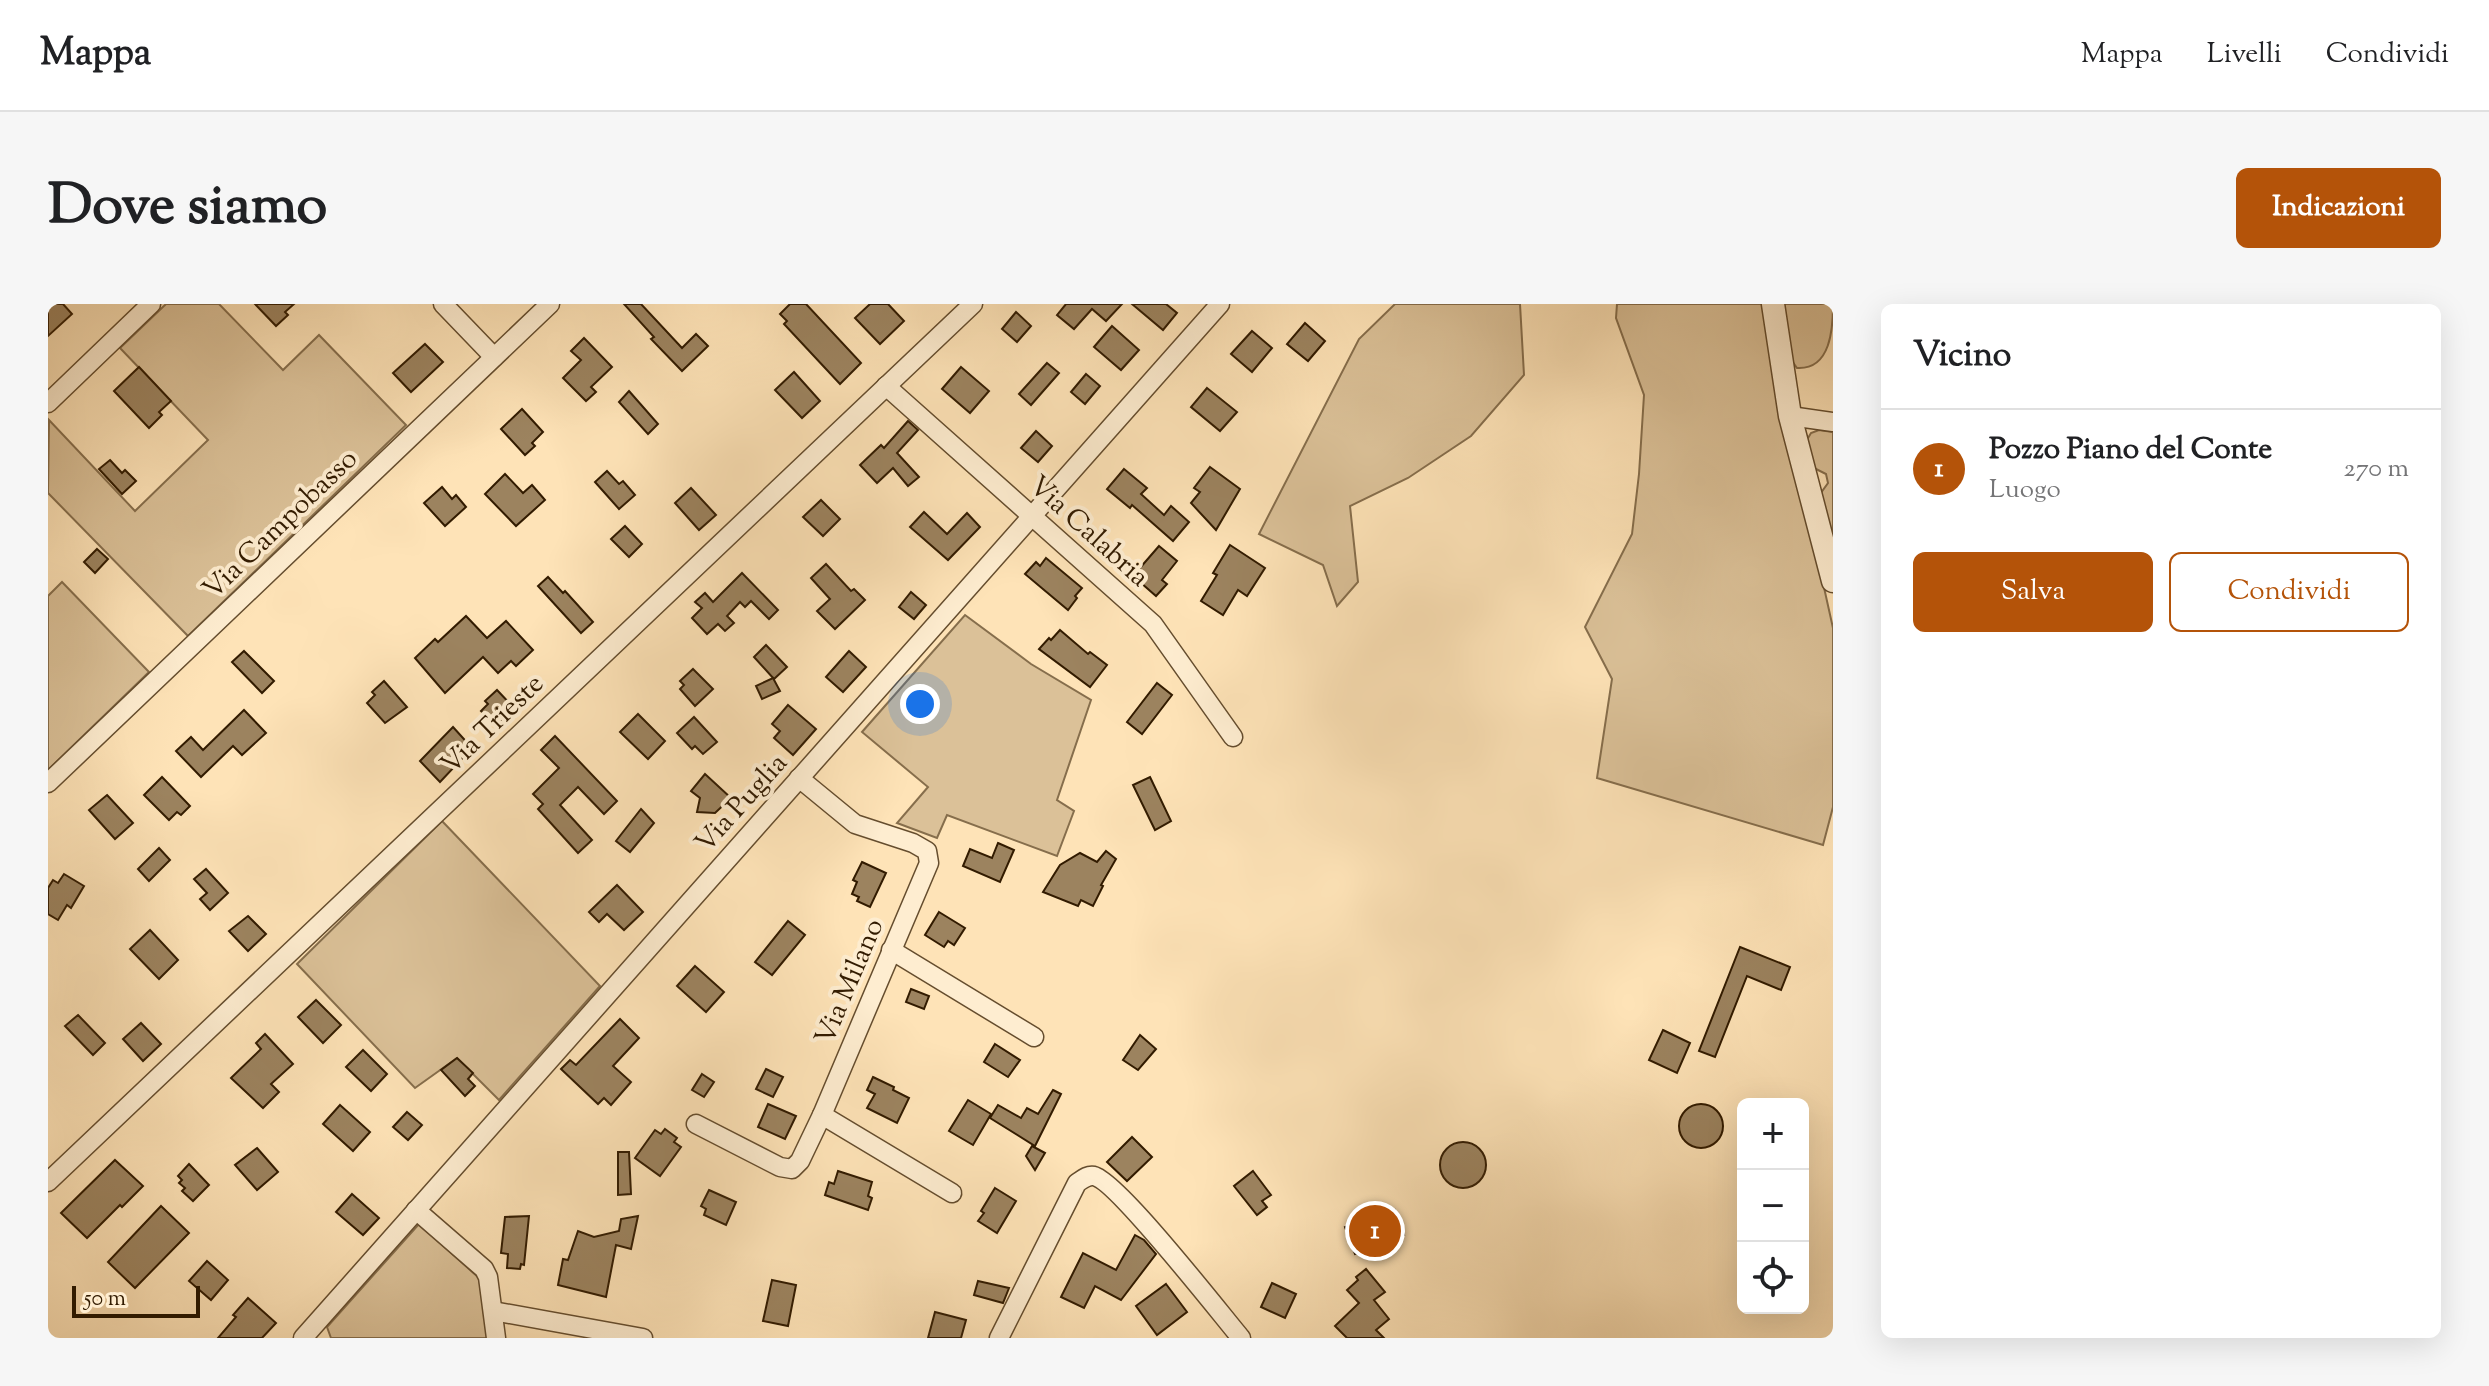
<!DOCTYPE html>
<html lang="it">
<meta charset="utf-8">
<style>
body{margin:0;font-family:"Sorts Mill Goudy",serif;background:#f6f6f6;color:#202124}
.controls{position:absolute;right:24px;bottom:24px;display:grid;overflow:hidden;border-radius:12px;box-shadow:0 8px 32px #0002}
.controls button{width:72px;height:72px;display:grid;place-items:center;padding:0;border:0;border-bottom:2px solid #e0e0e0;background:#fff;color:#202124;font:40px sans-serif}
.scale{position:absolute;left:24px;bottom:20px;width:128px;box-sizing:border-box;padding-left:8px;border:4px solid #321b00;border-top:0;font-size:22px;line-height:28px;white-space:nowrap;color:#321b00;-webkit-text-stroke:6px #feedd0;paint-order:stroke}
.you{position:absolute;left:872px;top:400px;width:28px;height:28px;margin:-20px;border:6px solid #fff;border-radius:50%;background:#1a73e8;box-shadow:0 0 0 12px #1a73e833}
.badge{display:grid;place-items:center;width:52px;height:52px;border-radius:50%;background:#b45309;color:#fff;font-size:26px;font-weight:700}
.pin{position:absolute;translate:-50% -50%;border:4px solid #fff;box-shadow:0 2px 8px #0006}
.list{margin:0;padding:0;list-style:none}
h2{display:flex;justify-content:space-between;align-items:center;height:104px;margin:0;padding:0 32px;font-size:34px}
h2 small{font-size:26px;font-weight:400;color:#757577}
.list li{display:grid;grid-template-columns:52px 1fr auto;gap:24px;align-items:center;box-sizing:border-box;height:120px;padding:0 32px;border-top:2px solid #e0e0e0}
.list b{display:block;font-size:30px;white-space:nowrap}
.list p{margin:0;font-size:26px;white-space:nowrap;color:#757577}
.list em{font-size:26px;font-style:normal;color:#757577}
.actions{display:flex;gap:16px;padding:24px 32px}
.actions a{flex:1;padding:18px 0;border:2px solid #b45309;border-radius:12px;text-align:center;font-size:28px;color:#b45309}
.actions .main{background:#b45309;color:#fff}
.icon{flex:none;width:44px;height:44px;fill:none;stroke:currentColor;stroke-width:2;stroke-linecap:round;stroke-linejoin:round}
.map{position:relative;flex:none;width:1785px;height:1034px;overflow:hidden;border-radius:12px}
header{display:flex;align-items:center;gap:48px;box-sizing:border-box;height:112px;padding:0 40px;background:#fff;border-bottom:2px solid #e0e0e0}
header strong{font-size:38px}
nav{display:flex;gap:44px;margin-inline-start:auto;font-size:28px}
.intro{display:flex;align-items:center;justify-content:space-between;box-sizing:border-box;height:192px;padding:0 48px}
h1{margin:0;font-size:56px}
.button{padding:20px 36px;border-radius:12px;background:#b45309;color:#fff;font-size:28px;font-weight:700}
main{display:flex;gap:48px;padding:0 48px}
aside{flex:1;background:#fff;border-radius:12px;box-shadow:0 8px 32px #0002}
.map>svg:first-child{display:block}
.green{fill:#dbc198;stroke:#866e4c;stroke-width:2}
.building{fill:#9c835f;stroke:#321b00;stroke-width:2}
.lines{fill:none;stroke-linecap:round;stroke-linejoin:round}
.minor-casing{stroke:#654d2e;stroke-width:21}
.tertiary-casing{stroke:#654d2e;stroke-width:25}
.minor{stroke:#feedd0;stroke-width:18}
.tertiary{stroke:#feedd0;stroke-width:22}
.labels{text-anchor:middle;stroke-width:8;stroke-linejoin:round;paint-order:stroke}
.street-label{font-size:28px;fill:#321b00;stroke:#feedd0}
</style>
<header>
<strong>Mappa</strong>
<nav><a>Mappa</a><a>Livelli</a><a>Condividi</a></nav>
</header>
<div class="intro"><h1>Dove siamo</h1><a class="button">Indicazioni</a></div>
<main>
<div class="map">
<svg width="1785" height="1034" viewBox="0 0 1785 1034">
<rect width="100%" height="100%" fill="#fee3b7"/>
<filter id="stains"><feTurbulence type="fractalNoise" baseFrequency=".0025" numOctaves="4"/><feColorMatrix values="0 0 0 0 .2 0 0 0 0 .09 0 0 0 0 .02 0 0 0 .5 -.17"/></filter>
<radialGradient id="worn" r=".72"><stop offset=".6" stop-color="#630" stop-opacity="0"/><stop offset="1" stop-color="#630" stop-opacity=".3"/></radialGradient>
<g class="green">
<polygon points="118,0 171,0 235,66 271,31 358,121 140,332 0,189 1,116 87,207 160,136 72,44"/>
<polygon points="1347,0 1472,0 1476,71 1423,132 1360,174 1302,202 1310,278 1289,302 1275,261 1211,230 1311,35"/>
<polygon points="1569,0 1717,0 1726,58 1785,324 1785,503 1775,541 1549,474 1564,375 1537,323 1584,230 1591,170 1596,91 1568,14"/>
<path d="M1735 0H1785C1785 24 1783 66 1749 64L1744 57Z"/>
<polygon points="1771,126 1785,128 1785,246 1770,193 1780,179 1778,170 1762,162 1757,139 1763,129"/>
<polygon points="14,278 101,368 0,466 0,292"/>
<polygon points="917,311 983,360 1043,396 1009,496 1026,507 1009,552 899,511 889,534 849,519 880,483 814,428"/>
<polygon points="394,517 552,682 451,796 409,754 367,784 249,660"/>
<polygon points="371,920 431,974 440,1034 283,1034 279,1023"/>
</g>
<g class="building">
<polygon points="0,0 15,0 24,10 0,32"/>
<polygon points="207,0 246,0 237,8 240,11 228,22"/>
<polygon points="576,0 593,0 634,44 648,30 660,42 634,67 603,35 606,33"/>
<polygon points="742,0 758,0 813,59 792,80 736,20 739,17 732,10"/>
<polygon points="822,0 840,0 856,17 832,40 807,14"/>
<polygon points="1018,0 1074,0 1058,17 1044,5 1026,25 1009,11"/>
<polygon points="1084,0 1118,0 1129,9 1115,26"/>
<polygon points="968,8 983,22 969,38 954,25"/>
<polygon points="1257,19 1277,37 1260,57 1239,40"/>
<polygon points="1064,22 1091,46 1073,66 1046,43"/>
<polygon points="1204,27 1224,44 1204,68 1183,50"/>
<polygon points="536,34 564,63 543,83 548,88 538,97 515,74 533,56 523,47"/>
<polygon points="377,40 395,58 363,88 345,69"/>
<polygon points="999,59 1011,69 983,101 971,90"/>
<polygon points="91,63 123,97 111,108 114,111 101,124 66,87"/>
<polygon points="913,63 941,87 922,109 894,85"/>
<polygon points="746,68 772,97 754,114 727,86"/>
<polygon points="1038,70 1052,82 1037,100 1023,88"/>
<polygon points="1159,84 1189,108 1172,127 1143,103"/>
<polygon points="581,87 610,120 600,130 571,98"/>
<polygon points="474,105 495,128 484,139 487,142 477,151 453,125"/>
<polygon points="860,117 870,126 849,149 871,173 860,182 845,164 829,179 812,161 833,141 836,144"/>
<polygon points="988,127 1004,142 990,158 973,144"/>
<polygon points="62,156 74,169 77,166 88,177 74,190 51,165"/>
<polygon points="1162,163 1192,185 1168,226 1143,199 1152,188 1146,184"/>
<polygon points="1076,165 1099,184 1093,190 1116,211 1123,202 1141,218 1125,237 1084,201 1082,204 1059,185"/>
<polygon points="559,167 571,180 575,177 587,191 571,205 547,178"/>
<polygon points="457,170 475,189 484,181 497,196 468,222 437,190"/>
<polygon points="394,183 404,195 408,191 418,203 397,222 376,199"/>
<polygon points="643,184 668,211 651,226 627,199"/>
<polygon points="773,196 792,215 775,232 755,213"/>
<polygon points="876,208 899,230 919,209 932,223 900,256 862,223"/>
<polygon points="577,222 594,240 581,253 563,235"/>
<polygon points="1182,241 1217,264 1199,292 1190,286 1175,311 1153,297 1169,271 1165,269"/>
<polygon points="1111,242 1129,257 1114,276 1119,280 1108,292 1085,272"/>
<polygon points="49,245 60,255 47,269 36,258"/>
<polygon points="998,254 1034,284 1027,292 1029,294 1020,306 977,270 988,258 992,262"/>
<polygon points="778,260 803,287 806,285 817,296 787,325 769,307 782,295 763,274"/>
<polygon points="694,269 730,306 721,315 703,297 697,303 692,298 679,312 686,319 677,327 670,320 659,330 644,314 654,304 647,298 657,289 665,298"/>
<polygon points="500,273 515,289 517,287 545,318 533,329 490,282"/>
<polygon points="863,288 878,301 866,315 851,303"/>
<polygon points="418,312 439,334 458,317 485,346 468,362 463,357 450,369 435,353 397,389 367,354 387,335 390,338"/>
<polygon points="1012,326 1040,350 1042,348 1059,361 1042,383 991,345 1001,334 1003,336"/>
<polygon points="718,341 739,363 726,375 706,353"/>
<polygon points="196,347 226,377 214,389 184,358"/>
<polygon points="801,347 818,363 795,388 778,373"/>
<polygon points="645,365 665,385 647,402 632,385 636,381 632,377"/>
<polygon points="725,374 732,387 714,395 708,382"/>
<polygon points="336,377 359,403 337,419 319,399 327,391 324,388"/>
<polygon points="1109,379 1124,391 1094,430 1079,418"/>
<polygon points="449,386 468,406 457,418 455,415 448,422 433,407 440,400 437,397"/>
<polygon points="740,401 768,425 745,451 726,434 732,427 724,420"/>
<polygon points="196,406 218,429 194,451 185,442 153,473 128,447 143,433 155,446"/>
<polygon points="590,410 617,437 600,455 572,428"/>
<polygon points="646,413 669,438 655,450 647,442 644,445 629,429"/>
<polygon points="405,423 424,444 392,478 372,457"/>
<polygon points="507,432 569,497 556,510 530,483 512,501 544,536 530,549 490,505 495,500 485,490 511,464 493,446"/>
<polygon points="657,470 683,494 667,509 649,508 652,494 643,487"/>
<polygon points="114,473 142,502 133,511 129,508 121,516 96,491"/>
<polygon points="1102,473 1123,517 1107,526 1085,481"/>
<polygon points="59,491 85,519 67,535 41,506"/>
<polygon points="593,505 606,519 582,548 568,537"/>
<polygon points="950,539 966,546 952,578 915,562 922,545 944,554"/>
<polygon points="111,544 122,556 101,577 90,565"/>
<polygon points="1058,547 1068,555 1053,581 1055,582 1045,602 1033,596 1030,602 995,588 1012,561 1032,549 1049,558"/>
<polygon points="814,558 838,569 822,603 809,597 811,593 804,590 809,578 805,576"/>
<polygon points="158,565 180,589 162,606 152,595 159,589 146,575"/>
<polygon points="16,570 36,582 23,604 19,601 10,616 0,610 0,584 5,576 10,579"/>
<polygon points="569,581 595,608 576,626 559,610 551,618 541,608"/>
<polygon points="891,608 917,624 906,641 900,637 896,643 877,631"/>
<polygon points="200,612 218,630 200,647 181,627"/>
<polygon points="740,617 757,631 724,671 707,658"/>
<polygon points="102,626 130,656 111,675 82,645"/>
<polygon points="1692,643 1742,663 1733,686 1699,672 1667,753 1651,747"/>
<polygon points="647,662 676,688 658,708 629,682"/>
<polygon points="863,685 881,692 876,705 858,698"/>
<polygon points="268,696 293,721 275,739 250,713"/>
<polygon points="30,711 57,739 45,751 17,722"/>
<polygon points="572,715 591,734 565,762 583,778 563,801 556,794 550,800 513,765 522,756 528,761"/>
<polygon points="93,719 113,740 95,757 75,735"/>
<polygon points="1615,726 1642,739 1629,769 1601,756"/>
<polygon points="217,730 245,760 223,780 231,788 215,804 183,774 213,745 208,739"/>
<polygon points="1092,731 1108,745 1090,766 1075,756"/>
<polygon points="947,740 972,756 960,773 936,758"/>
<polygon points="315,746 339,770 323,787 298,763"/>
<polygon points="409,754 425,769 420,775 427,782 417,792 393,766"/>
<polygon points="718,765 735,773 725,793 708,785"/>
<polygon points="654,770 666,778 656,793 644,786"/>
<polygon points="825,773 846,783 845,786 861,794 849,819 819,804 827,790 819,786"/>
<polygon points="1005,786 1013,790 987,842 942,814 950,801 973,814 979,804 990,810"/>
<polygon points="920,796 943,810 925,841 901,827"/>
<circle cx="1653" cy="822" r="22"/>
<polygon points="720,800 748,812 737,835 710,823"/>
<polygon points="292,801 322,828 305,847 275,820"/>
<polygon points="359,808 374,821 360,836 345,823"/>
<polygon points="617,825 629,834 626,838 633,843 612,872 587,854 607,826 613,830"/>
<polygon points="1084,833 1104,853 1079,877 1059,858"/>
<circle cx="1415" cy="861" r="23"/>
<polygon points="984,842 997,849 987,866 978,852"/>
<polygon points="209,844 230,868 209,886 187,861"/>
<polygon points="570,848 581,848 583,890 570,891"/>
<polygon points="67,856 95,882 74,903 72,901 39,934 13,909"/>
<polygon points="141,860 161,881 145,897 134,887 137,884 131,879 134,876 130,872"/>
<polygon points="790,867 824,878 820,892 824,894 820,906 777,891 781,878 786,880"/>
<polygon points="1205,867 1223,891 1214,897 1219,903 1209,911 1186,882"/>
<polygon points="947,884 968,897 949,929 930,917 936,909 933,907"/>
<polygon points="661,886 688,898 678,921 656,911 658,905 653,902"/>
<polygon points="304,890 331,914 315,931 288,908"/>
<polygon points="113,902 141,929 87,984 60,958"/>
<polygon points="1327,904 1330,912 1347,906 1356,931 1307,950 1297,923 1316,916 1313,910"/>
<polygon points="481,912 476,961 473,960 472,965 459,964 460,950 453,949 457,913"/>
<polygon points="590,912 583,945 568,941 558,993 510,981 515,955 520,956 530,927 546,933 571,927 573,915"/>
<polygon points="1087,931 1096,936 1108,950 1073,996 1047,982 1036,1004 1013,993 1035,949 1068,966"/>
<polygon points="159,957 180,976 163,996 141,977"/>
<polygon points="1318,965 1337,988 1326,996 1341,1015 1328,1026 1336,1034 1299,1034 1287,1022 1311,999 1299,986 1310,976 1308,973"/>
<polygon points="724,976 748,981 740,1022 715,1017"/>
<polygon points="930,977 961,984 955,999 926,991"/>
<polygon points="1224,979 1248,990 1237,1014 1213,1003"/>
<polygon points="1118,980 1139,1008 1109,1031 1088,1002"/>
<polygon points="200,994 228,1019 214,1034 170,1034 188,1013 185,1011"/>
<polygon points="887,1008 918,1016 913,1034 880,1034"/>
</g>
<g class="lines">
<g class="minor-casing">
<g id="minor">
<polyline points="395,0 446,53"/>
<polyline points="838,82 1105,320 1185,433"/>
<polyline points="0,99 103,0"/>
<polyline points="1742,112 1785,118"/>
<polyline points="0,479 502,0"/>
<polyline points="843,646 986,733"/>
<polyline points="774,811 904,889"/>
<polyline points="648,820 732,863 744,865 752,857 774,811 881,559 879,547 865,539 807,520 751,474"/>
<polyline points="0,878 925,0"/>
<polyline points="368,906 436,965 440,973 448,1034"/>
<polyline points="445,1007 595,1034"/>
<polyline points="255,1034 1172,0"/>
<path d="M951 1034 1029 879C1035 875 1039 871 1046 872 1069 877 1172 1009 1193 1034"/>
</g>
</g>
<g class="tertiary-casing">
<polyline id="tertiary" points="1725,0 1742,112 1785,277"/>
</g>
<use href="#minor" class="minor"/>
<use href="#tertiary" class="tertiary"/>
</g>
<g class="labels">
<g class="street-label">
<text transform="translate(231 219) rotate(-44)" y="10">Via Campobasso</text>
<text transform="translate(1042 226) rotate(42)" y="10">Via Calabria</text>
<text transform="translate(443 419) rotate(-44)" y="10">Via Trieste</text>
<text transform="translate(692 498) rotate(-48)" y="10">Via Puglia</text>
<text transform="translate(800 677) rotate(-67)" y="10">Via Milano</text>
</g>
</g>
<rect width="100%" height="100%" filter="url(#stains)"/>
<rect width="100%" height="100%" fill="url(#worn)"/>
</svg>
<div class="controls">
<button>+</button>
<button>−</button>
<button><svg class="icon" aria-label="locate" viewBox="0 0 24 24"><circle cx="12" cy="12" r="6"/><path d="M12 2v4M12 18v4M2 12h4M18 12h4"/></svg></button>
</div>
<div class="scale">50 m</div>
<div class="you"></div>
<div class="pin badge" style="left:1327px;top:927px">1</div>
</div>
<aside>
<h2>Vicino<small></small></h2>
<ul class="list">
<li><span class="badge">1</span><div><b>Pozzo Piano del Conte</b><p>Luogo</p></div><em>270 m</em></li>
</ul>
<div class="actions"><a class="main">Salva</a><a>Condividi</a></div>
</aside>
</main>
